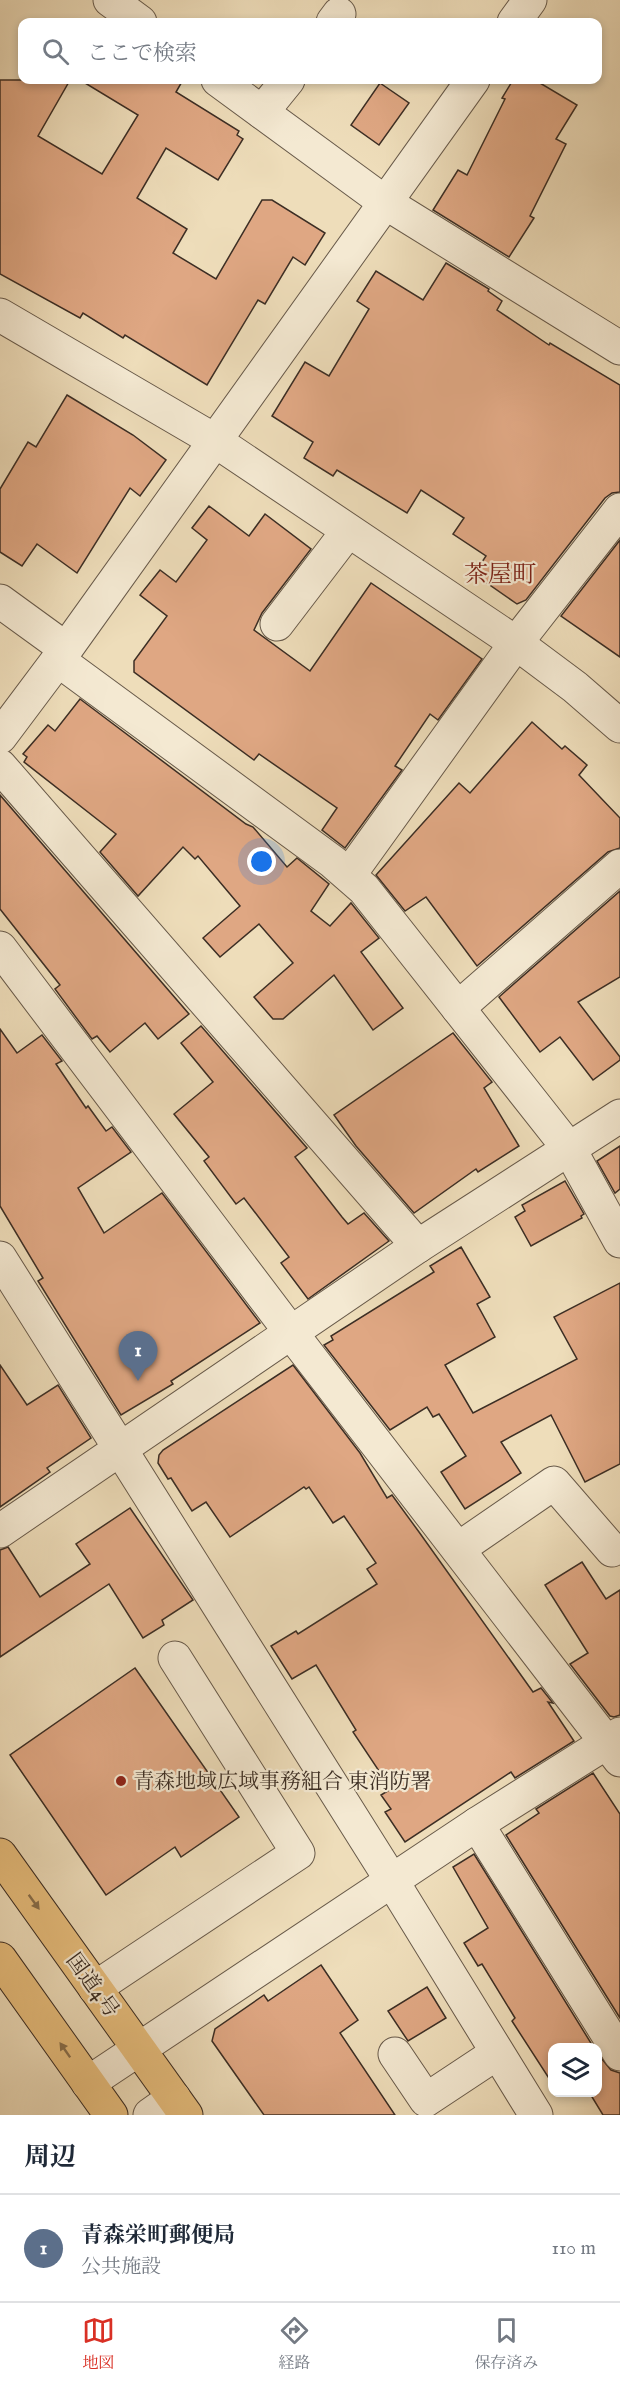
<!DOCTYPE html>
<html lang="ja">
<meta charset="utf-8">
<style>
body{margin:0;font-family:"IM FELL English","Noto Serif JP",serif;background:#f2f2f3;color:#1f2937}
.controls{position:absolute;right:18px;bottom:18px;display:grid;overflow:hidden;border-radius:12px;box-shadow:0 3px 9px #0003}
.controls button{width:54px;height:54px;display:grid;place-items:center;padding:0;border:0;border-bottom:2px solid #e0e1e3;background:#fff;color:#1f2937;font:30px sans-serif}
.you{position:absolute;left:262px;top:862px;width:21px;height:21px;margin:-15px;border:4px solid #fff;border-radius:50%;background:#1a73e8;box-shadow:0 0 0 9px #1a73e833}
.badge{display:grid;place-items:center;width:39px;height:39px;border-radius:50%;background:#d93025;color:#fff;font-size:20px;font-weight:700}
.pin{position:absolute;translate:-50% -50px;filter:drop-shadow(0 2px 3px #0008)}
.pin::after{content:'';position:absolute;top:32px;width:21px;height:18px;background:inherit;clip-path:polygon(0 0,100% 0,50% 100%)}
.list{margin:0;padding:0;list-style:none}
h2{display:flex;justify-content:space-between;align-items:center;height:78px;margin:0;padding:0 24px;font-size:26px}
h2 small{font-size:20px;font-weight:400;color:#747a83}
.list li{display:grid;grid-template-columns:39px 1fr auto;gap:18px;align-items:center;box-sizing:border-box;height:108px;padding:0 24px;border-top:2px solid #e0e1e3}
.list b{display:block;font-size:22px;white-space:nowrap}
.list p{margin:0;font-size:20px;white-space:nowrap;color:#747a83}
.list em{font-size:20px;font-style:normal;color:#747a83}
.icon{flex:none;width:33px;height:33px;fill:none;stroke:currentColor;stroke-width:2;stroke-linecap:round;stroke-linejoin:round}
.map{position:relative;flex:none;width:620px;height:2115px;overflow:hidden}
.search{position:absolute;background:#fff;box-shadow:0 3px 9px #0003;left:18px;right:18px;top:18px;height:66px;display:flex;align-items:center;gap:15px;box-sizing:border-box;padding:0 21px;border-radius:12px;color:#747a83;font-size:22px}
.sheet{height:186px;background:#fff}
nav{display:flex;justify-content:space-around;align-items:center;box-sizing:border-box;height:84px;border-top:2px solid #e0e1e3;background:#fff;font-size:16px;color:#747a83}
nav a{display:grid;justify-items:center;gap:3px}
nav .on{color:#d93025}
.map>svg:first-child{display:block}
.building{fill:#dfa783;stroke:#3c2e24;stroke-width:1.5}
.lines{fill:none;stroke-linecap:round;stroke-linejoin:round}
.minor-casing{stroke:#685a4a;stroke-width:35}
.highway-casing{stroke:#3c2e24;stroke-width:35}
.minor{stroke:#f4e9d2;stroke-width:33}
.highway{stroke:#e7be7d;stroke-width:33}
.oneway{fill:#896f4c}
.poi-dot{fill:#8f2418;stroke:#f4e9d2;stroke-width:2}
.labels{text-anchor:middle;stroke-width:4.5;stroke-linejoin:round;paint-order:stroke}
.poi-label{font-size:21px;fill:#3c2e24;stroke:#f4e9d2;text-anchor:start}
.street-label{font-size:21px;fill:#3c2e24;stroke:#f4e9d2}
.quarter-label{font-size:24px;fill:#7a1f14;stroke:#f4e9d2}
</style>
<div class="map">
<svg width="620" height="2115" viewBox="0 0 620 2115">
<rect width="100%" height="100%" fill="#eeddba"/>
<filter id="stains"><feTurbulence type="fractalNoise" baseFrequency=".00333" numOctaves="4"/><feColorMatrix values="0 0 0 0 .2 0 0 0 0 .09 0 0 0 0 .02 0 0 0 .5 -.17"/></filter>
<radialGradient id="worn" r=".72"><stop offset=".6" stop-color="#630" stop-opacity="0"/><stop offset="1" stop-color="#630" stop-opacity=".3"/></radialGradient>
<g class="building">
<polygon points="0,80 70,80 38,136 102,174 138,115 80,80 183,80 176,92 239,131 237,135 243,139 218,180 166,148 137,198 187,229 173,253 216,279 262,200 272,200 325,233 305,265 293,257 265,304 258,300 207,385 125,335 123,338 83,313 80,318 0,274"/>
<polygon points="513,80 535,80 577,105 556,139 566,144 530,216 534,218 509,257 433,210 458,170 467,175 505,99 502,98"/>
<polygon points="380,83 409,103 379,145 351,125"/>
<polygon points="446,263 489,289 488,291 502,301 497,310 549,345 550,343 620,385 620,492 612,493 605,498 526,600 517,604 474,574 486,556 453,534 464,518 421,490 407,513 337,470 333,476 304,458 313,442 272,416 305,362 329,376 369,309 357,301 376,271 423,300"/>
<polygon points="67,395 133,435 166,460 140,496 130,488 77,573 37,544 22,566 0,552 0,489 28,442 36,447"/>
<polygon points="209,506 249,536 265,514 311,549 262,613 254,630 310,671 371,583 482,659 438,720 430,714 395,766 402,770 345,848 322,830 337,808 259,754 254,760 134,672 134,661 167,616 140,595 160,570 176,582 207,540 192,528"/>
<polygon points="620,540 620,657 561,616"/>
<polygon points="80,699 246,824 253,827 287,867 297,858 329,884 311,911 330,926 351,903 379,938 361,952 403,1008 373,1030 334,975 283,1019 273,1019 254,997 293,963 259,924 220,957 203,938 240,906 198,856 195,859 183,847 138,896 100,852 116,834 24,762 27,757 23,754 48,725 55,731"/>
<polygon points="532,722 562,749 565,746 587,765 579,775 620,818 620,848 608,852 477,966 426,897 405,911 376,875 459,783 470,793"/>
<polygon points="0,795 189,1014 158,1039 145,1023 110,1052 97,1036 92,1039 55,989 60,985 0,909"/>
<polygon points="620,891 620,977 578,1002 620,1057 620,1060 593,1080 560,1037 540,1052 499,997"/>
<polygon points="201,1026 307,1148 295,1157 342,1217 348,1224 364,1213 389,1241 308,1299 281,1263 289,1257 244,1198 236,1204 204,1161 209,1157 174,1114 213,1082 181,1043"/>
<polygon points="0,1029 17,1053 42,1035 62,1061 56,1064 86,1108 88,1106 106,1131 112,1127 131,1152 78,1188 104,1233 162,1193 260,1323 171,1381 173,1384 121,1415 38,1281 43,1278 0,1206"/>
<polygon points="453,1033 492,1082 484,1088 519,1146 478,1172 476,1169 414,1213 356,1146 334,1115"/>
<polygon points="620,1146 620,1189 615,1193 597,1161"/>
<polygon points="565,1181 584,1214 581,1216 582,1218 531,1246 515,1217 525,1211 522,1205"/>
<polygon points="461,1247 490,1297 477,1304 495,1337 445,1365 473,1413 577,1359 554,1317 620,1283 620,1464 585,1482 551,1415 501,1442 521,1473 465,1509 441,1472 466,1456 439,1414 433,1417 427,1407 390,1430 324,1345 333,1340 331,1336 434,1272 430,1266"/>
<polygon points="0,1365 27,1405 58,1385 91,1438 47,1468 50,1472 0,1507"/>
<polygon points="293,1365 360,1453 387,1498 392,1495 419,1532 533,1692 541,1688 553,1703 548,1702 574,1741 515,1778 511,1772 405,1842 385,1812 391,1809 381,1795 391,1789 353,1732 356,1730 316,1665 292,1679 271,1646 296,1631 298,1634 377,1584 367,1569 376,1563 344,1516 333,1523 309,1487 306,1489 304,1487 230,1537 206,1502 192,1511 171,1478 168,1479 158,1463 159,1455 163,1450"/>
<polygon points="130,1508 193,1600 162,1620 164,1625 143,1638 109,1584 0,1657 0,1550 8,1547 40,1597 90,1564 76,1544"/>
<polygon points="582,1562 606,1599 620,1590 620,1715 614,1717 610,1716 570,1664 588,1653 545,1585"/>
<polygon points="135,1668 239,1817 181,1857 175,1847 106,1895 10,1755"/>
<polygon points="593,1773 620,1814 620,2018 506,1835 539,1813 536,1809"/>
<polygon points="474,1854 594,2048 552,2048 552,2083 512,2021 515,2018 482,1964 478,1966 464,1943 488,1928 453,1867"/>
<polygon points="321,1965 358,2020 340,2033 395,2115 264,2115 212,2041 215,2029 264,1995 268,2001"/>
<polygon points="427,1987 446,2018 408,2041 388,2011"/>
<polygon points="597,2053 611,2070 620,2073 620,2115 603,2115 589,2092 597,2092"/>
</g>
<g class="lines">
<g class="minor-casing">
<g id="minor">
<polyline points="110,0 140,22"/>
<polyline points="333,22 339,14"/>
<polyline points="514,22 530,0"/>
<polyline points="218,80 386,203 620,348"/>
<polyline points="262,112 288,80"/>
<polyline points="0,315 214,440 516,643 575,687 620,726"/>
<polyline points="0,601 66,649"/>
<polyline points="277,624 348,531"/>
<polyline points="58,660 333,862 364,889 570,1150 620,1241"/>
<polyline points="0,737 66,649 473,80"/>
<polyline points="0,766 418,1246"/>
<polyline points="349,875 516,643 620,510"/>
<polyline points="0,948 292,1334 620,1760"/>
<polyline points="458,1008 620,866"/>
<polyline points="0,1258 392,1881 536,2115"/>
<polyline points="0,1531 418,1246 620,1116"/>
<polyline points="458,1549 554,1483 612,1550"/>
<polyline points="477,1824 620,2054"/>
<polyline points="95,1988 298,1853 175,1658"/>
<polyline points="395,2054 426,2100 497,2053"/>
<polyline points="88,2083 477,1824 620,1734"/>
<polyline points="150,2115 174,2098"/>
</g>
</g>
<g class="highway-casing">
<g id="highway">
<polyline points="0,1855 186,2115"/>
<polyline points="0,1959 111,2115"/>
</g>
</g>
<use href="#minor" class="minor"/>
<use href="#highway" class="highway"/>
</g>
<defs><path id="oneway-solid" d="M-6-.8H1V-3.2L6.5 0L1 3.2V.8H-6Z" transform="scale(1.5)"/></defs>
<g class="oneway">
<use href="#oneway-solid" transform="translate(34 1902) rotate(54)"/>
<use href="#oneway-solid" transform="translate(65 2050) rotate(-125)"/>
</g>
<circle class="poi-dot" cx="121" cy="1781" r="6"/>
<g class="labels">
<g class="poi-label">
<text x="133" y="1788">青森地域広域事務組合 東消防署</text>
</g>
<g class="street-label">
<text transform="translate(93 1985) rotate(54)" y="7">国道4号</text>
</g>
<g class="quarter-label">
<text x="500" y="582">茶屋町</text>
</g>
</g>
<rect width="100%" height="100%" filter="url(#stains)"/>
<rect width="100%" height="100%" fill="url(#worn)"/>
</svg>
<div class="controls">
<button><svg class="icon" aria-label="layers" viewBox="0 0 24 24"><path d="M12 4l9 5-9 5-9-5zM3 14l9 5 9-5"/></svg></button>
</div>
<div class="you"></div>
<div class="pin badge" style="left:138px;top:1381px;background:#5c6f8a">1</div>
<div class="search"><svg class="icon" aria-label="search" viewBox="0 0 24 24"><circle cx="10" cy="10" r="6"/><path d="M15 15l6 6"/></svg>ここで検索</div>
</div>
<section class="sheet">
<h2>周辺<small></small></h2>
<ul class="list">
<li><span class="badge" style="background:#5c6f8a">1</span><div><b>青森栄町郵便局</b><p>公共施設</p></div><em>110 m</em></li>
</ul>
</section>
<nav>
<a class="on"><svg class="icon" aria-label="map" viewBox="0 0 24 24"><path d="M3 6l6-2 6 2 6-2v14l-6 2-6-2-6 2zM9 4v14M15 6v14"/></svg>地図</a>
<a><svg class="icon" aria-label="directions" viewBox="0 0 24 24"><path d="M12 3l9 9-9 9-9-9zM9 14v-3h6M13 9l2 2-2 2"/></svg>経路</a>
<a><svg class="icon" aria-label="saved" viewBox="0 0 24 24"><path d="M7 4h10v16l-5-4-5 4z"/></svg>保存済み</a>
</nav>
